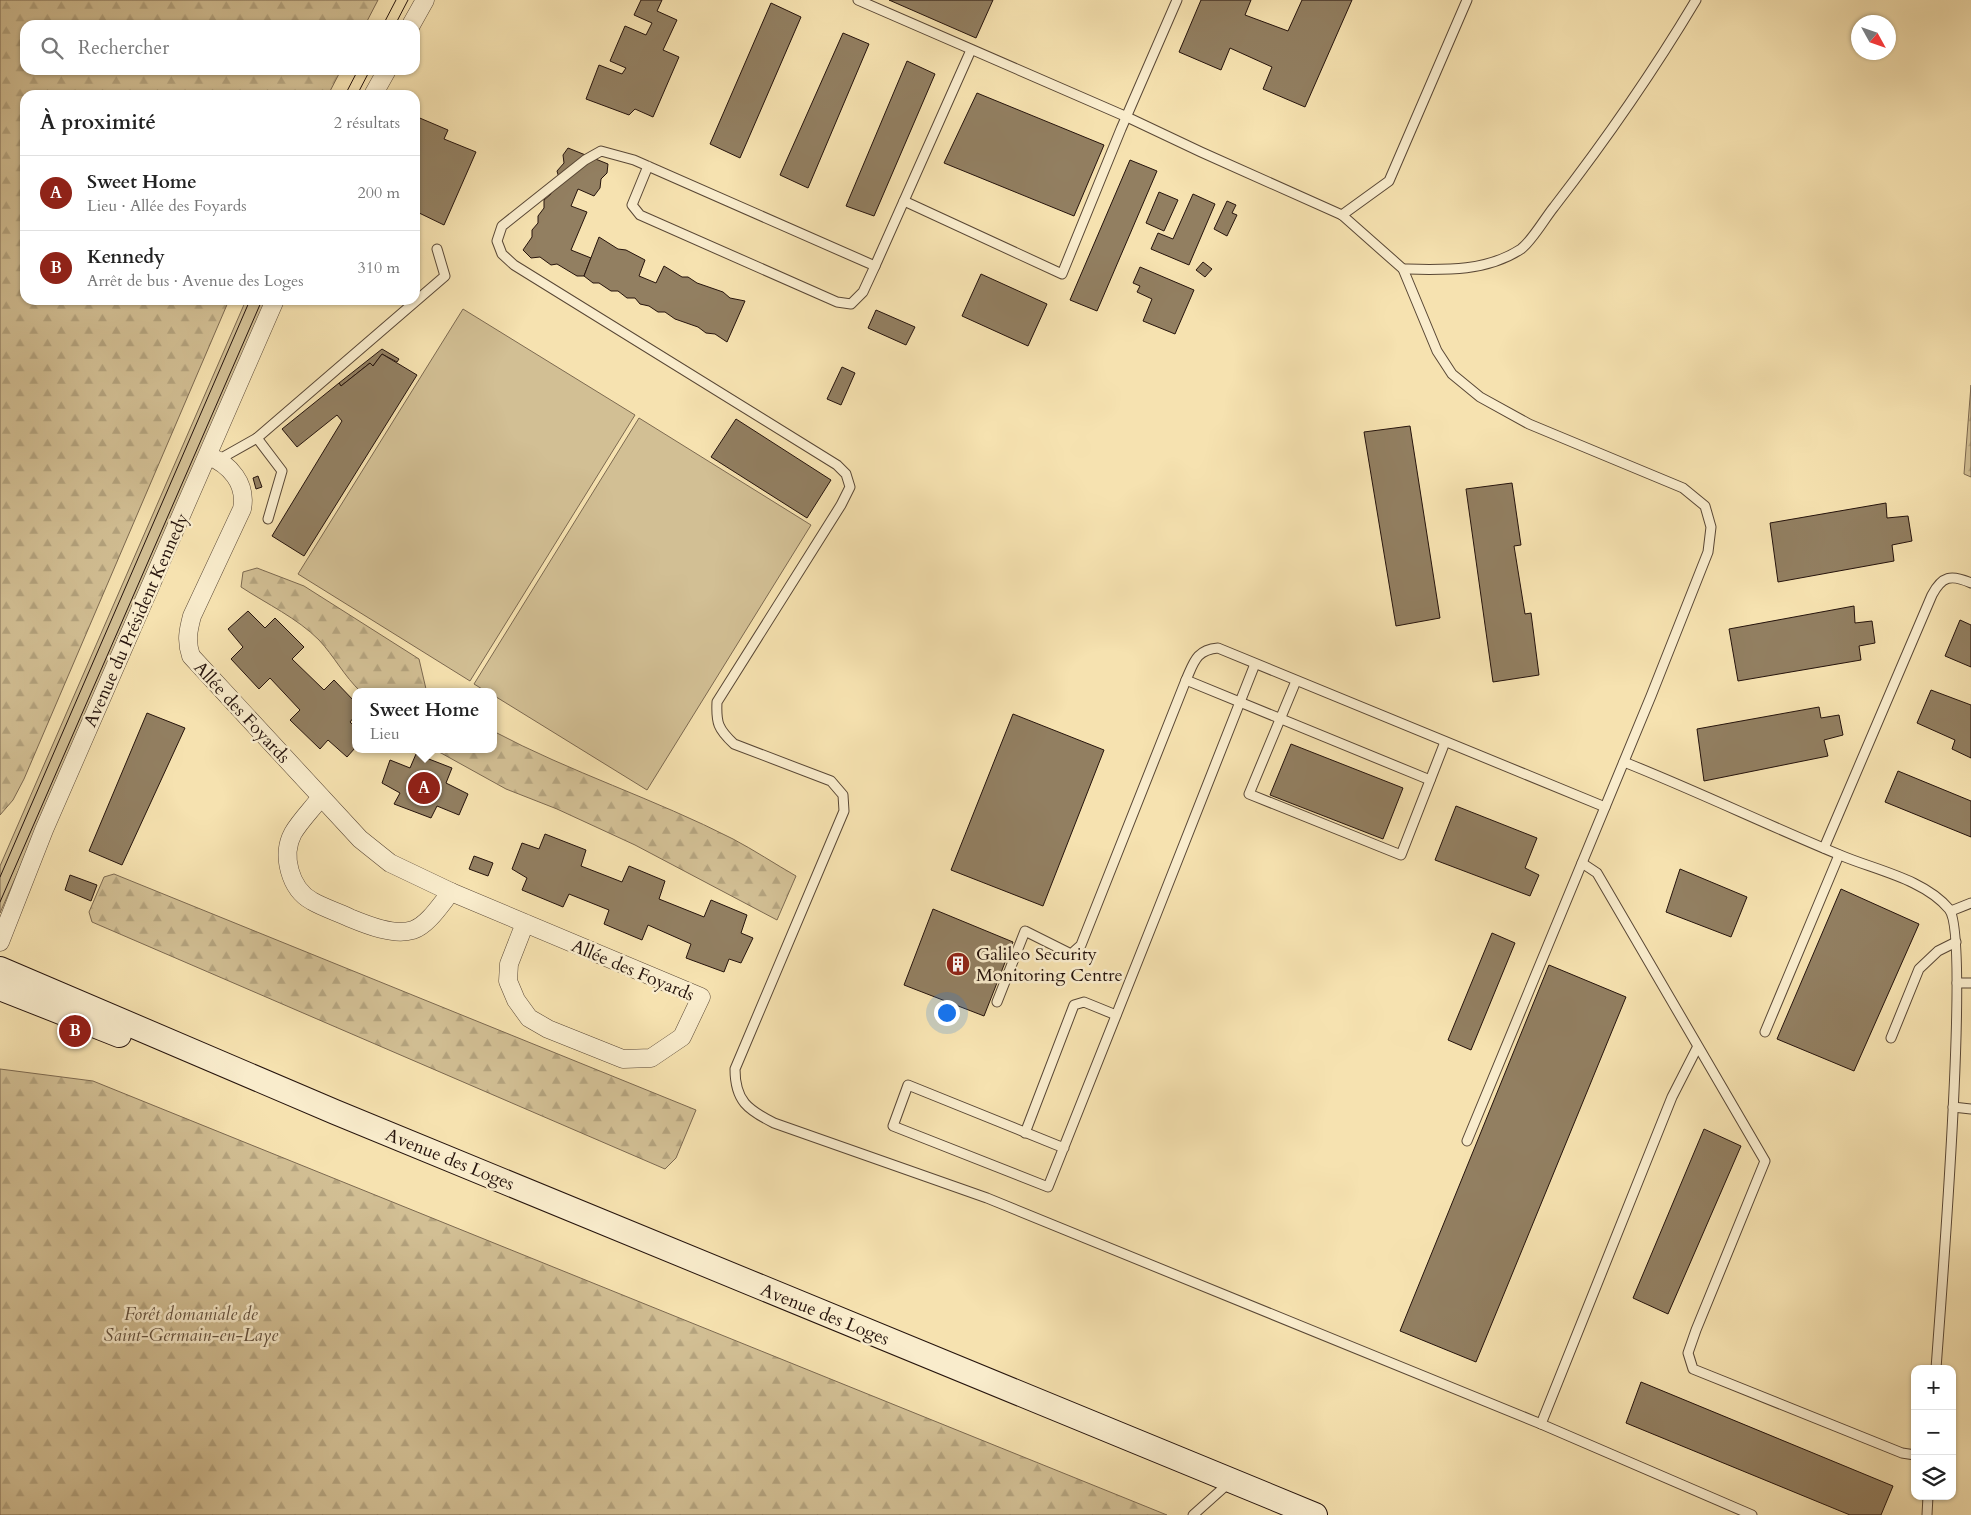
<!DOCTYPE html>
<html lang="fr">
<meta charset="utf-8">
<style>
body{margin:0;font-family:Cardo,serif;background:#f6f6f6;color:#222}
.controls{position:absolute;right:15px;bottom:15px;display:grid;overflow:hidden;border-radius:10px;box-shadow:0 1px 4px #0004}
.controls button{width:45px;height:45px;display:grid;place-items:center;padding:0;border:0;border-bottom:1px solid #e0e0e0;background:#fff;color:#222;font:25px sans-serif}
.compass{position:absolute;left:1851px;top:15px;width:45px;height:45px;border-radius:50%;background:#fff;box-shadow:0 1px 4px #0004;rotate:130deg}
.you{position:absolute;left:946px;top:1012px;width:18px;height:18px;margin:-12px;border:4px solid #fff;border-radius:50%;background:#1a73e8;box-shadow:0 0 0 8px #1a73e833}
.badge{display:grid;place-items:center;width:32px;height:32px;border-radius:50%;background:#8f2418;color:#fff;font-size:16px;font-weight:700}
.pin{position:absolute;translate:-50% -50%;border:2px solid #fff;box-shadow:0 1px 5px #0006}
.popup{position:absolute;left:352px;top:688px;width:145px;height:65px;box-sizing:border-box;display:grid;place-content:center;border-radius:10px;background:#fff;filter:drop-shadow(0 1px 4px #0005);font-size:16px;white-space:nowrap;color:#767676}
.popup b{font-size:19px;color:#222}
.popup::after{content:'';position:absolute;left:50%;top:100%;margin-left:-10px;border:10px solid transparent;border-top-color:#fff}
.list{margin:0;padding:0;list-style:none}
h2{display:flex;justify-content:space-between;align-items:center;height:65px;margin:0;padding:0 20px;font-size:21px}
h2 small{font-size:16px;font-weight:400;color:#767676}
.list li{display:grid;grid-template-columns:32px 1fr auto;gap:15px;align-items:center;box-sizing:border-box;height:75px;padding:0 20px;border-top:1px solid #e0e0e0}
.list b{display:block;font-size:19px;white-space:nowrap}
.list p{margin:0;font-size:16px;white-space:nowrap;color:#767676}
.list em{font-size:16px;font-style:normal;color:#767676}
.icon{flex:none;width:28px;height:28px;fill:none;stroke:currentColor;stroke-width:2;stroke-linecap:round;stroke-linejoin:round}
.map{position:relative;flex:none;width:1971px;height:1515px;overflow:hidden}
.search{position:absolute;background:#fff;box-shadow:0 1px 4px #0004;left:20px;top:20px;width:400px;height:55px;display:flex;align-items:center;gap:12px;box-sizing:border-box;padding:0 18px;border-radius:15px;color:#767676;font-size:19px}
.panel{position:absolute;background:#fff;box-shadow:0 1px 4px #0004;left:20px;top:90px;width:400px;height:215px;border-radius:15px}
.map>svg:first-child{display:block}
.grass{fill:#d2bf94;stroke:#7c6950}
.forest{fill:url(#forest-firs);stroke:#7c6950}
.building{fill:#927f61;stroke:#25130c}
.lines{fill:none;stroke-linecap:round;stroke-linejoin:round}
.lane-casing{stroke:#594735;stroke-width:11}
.street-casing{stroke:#594735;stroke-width:19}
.secondary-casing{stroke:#25130c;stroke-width:26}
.lane{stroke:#f9eccc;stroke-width:9}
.street{stroke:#f9eccc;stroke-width:18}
.secondary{stroke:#f9eccc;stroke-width:24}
.tram{stroke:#25130c;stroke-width:1}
.labels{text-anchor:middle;stroke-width:5;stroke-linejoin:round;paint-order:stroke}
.street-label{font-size:18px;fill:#25130c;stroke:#f9eccc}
.poi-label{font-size:18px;fill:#25130c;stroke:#f9eccc;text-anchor:start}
.park-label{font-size:18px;font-style:italic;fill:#624f3c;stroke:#f9eccc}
</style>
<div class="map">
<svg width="1971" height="1515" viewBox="0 0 1971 1515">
<defs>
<pattern id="forest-firs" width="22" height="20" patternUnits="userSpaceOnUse" patternTransform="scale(1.25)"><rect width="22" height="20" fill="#d2bf94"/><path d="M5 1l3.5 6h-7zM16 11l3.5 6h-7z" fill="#b4a37e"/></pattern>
</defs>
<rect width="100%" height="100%" fill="#f6e2b0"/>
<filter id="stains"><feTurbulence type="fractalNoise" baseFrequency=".004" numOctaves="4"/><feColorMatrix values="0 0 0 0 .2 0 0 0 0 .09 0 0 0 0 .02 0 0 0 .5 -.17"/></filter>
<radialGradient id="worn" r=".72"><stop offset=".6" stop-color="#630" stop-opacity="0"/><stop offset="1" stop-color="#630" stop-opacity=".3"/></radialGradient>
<g class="grass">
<polygon points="246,300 267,300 0,913 0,866"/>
<polygon points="463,309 635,415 470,681 298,574"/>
<polygon points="639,418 811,525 647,790 493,695 493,692 487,692 474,684"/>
</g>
<g class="forest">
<polygon points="0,0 378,0 365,25 25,25 25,70 341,70 328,95 25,95 25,300 229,300 24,779 13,800 0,815"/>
<polygon points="1971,385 1971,477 1964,474"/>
<path d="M257 568 304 586 419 659 426 689 429 692H361C344 676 334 656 319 640 297 618 267 604 241 587L243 572Z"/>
<path d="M493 731C570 772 655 799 733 839 754 850 775 864 796 876L777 920 635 845 557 809 506 789 441 753 430 749H493Z"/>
<polygon points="114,874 696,1110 676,1158 665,1169 92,922 89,912 104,877"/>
<polygon points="0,1069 93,1081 1167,1515 0,1515"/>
</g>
<g class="building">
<polygon points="641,0 662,0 657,11 677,20 663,50 679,57 653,117 635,109 629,115 586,99 599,65 622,74 626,68 610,61 625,26 646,35 652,23 634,15"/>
<polygon points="889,0 993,0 976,38"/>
<polygon points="1201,0 1251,0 1245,15 1288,31 1302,0 1352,0 1305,107 1263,89 1272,67 1230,48 1221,70 1179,52"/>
<polygon points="771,3 801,17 740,158 710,144"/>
<polygon points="843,33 869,44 808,188 780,175"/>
<polygon points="907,61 935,74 874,216 846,206"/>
<polygon points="977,93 1104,145 1074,216 944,163"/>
<polygon points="415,116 448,130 444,139 476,152 444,225 415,211"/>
<polygon points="568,148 608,164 607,173 601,179 600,188 594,196 578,189 571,206 587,212 571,250 591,258 584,276 577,276 557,264 551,265 540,257 531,258 523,250 532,237 532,230 538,223 538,216 544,208 544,200 551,194 550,187 559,178 557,171 564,163 563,155"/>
<polygon points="1130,160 1157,171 1097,311 1070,300"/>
<polygon points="1159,192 1178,200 1164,231 1146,223"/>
<polygon points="1193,194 1215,204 1189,265 1151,249 1158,233 1173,239"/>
<polygon points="1227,201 1236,205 1232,213 1237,215 1227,236 1214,229"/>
<polygon points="599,237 618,249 626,250 645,260 639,276 656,283 664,266 682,277 688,277 697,283 723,292 730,298 745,301 727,342 715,334 706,333 698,327 675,319 665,312 658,312 649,306 640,304 635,298 627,298 618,291 611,291 599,283 593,283 584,276"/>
<polygon points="1203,262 1212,269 1205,277 1196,270"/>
<polygon points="1140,267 1194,290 1175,334 1143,321 1152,299 1137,292 1140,286 1133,283"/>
<polygon points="981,274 1047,304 1028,346 962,316"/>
<polygon points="876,310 915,327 906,345 868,328"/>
<polygon points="382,349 399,359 397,362 382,354 373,366 370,363 341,386 339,383"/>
<polygon points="382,354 417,375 304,556 272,536 342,421 337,415 297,447 282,429 339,383 341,386 370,363 373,366"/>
<polygon points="842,367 855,373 841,405 827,399"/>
<polygon points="736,419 831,480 807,518 711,457"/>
<polygon points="1410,426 1440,618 1396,626 1364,432"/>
<polygon points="258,476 262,487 256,489 253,478"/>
<polygon points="1512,483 1521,545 1514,546 1525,614 1531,613 1539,675 1493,682 1466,489"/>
<polygon points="1886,503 1887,518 1908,516 1912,541 1892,545 1894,561 1778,582 1770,523"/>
<polygon points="1854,606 1855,623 1872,621 1875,643 1859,646 1861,660 1738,681 1729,629"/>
<polygon points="248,611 265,628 275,618 304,647 292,659 324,690 334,680 355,702 355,716 350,722 355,727 355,748 347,757 328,740 320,749 290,720 300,710 270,678 259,689 231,659 243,647 228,629"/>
<polygon points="1960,620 1971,625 1971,667 1945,656"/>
<polygon points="1931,690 1971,705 1971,758 1952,749 1955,740 1917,723"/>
<polygon points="1819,707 1821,718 1839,715 1843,735 1824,740 1828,756 1704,781 1697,729"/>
<polygon points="147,713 185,728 122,865 89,851"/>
<polygon points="1013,714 1104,750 1043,906 951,870"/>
<polygon points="1291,744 1403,788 1383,839 1270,795"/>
<polygon points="416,754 452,768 446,783 468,794 459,815 437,806 431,818 394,804 400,793 382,783 390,760 410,768"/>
<polygon points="1898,771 1971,801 1971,837 1885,802"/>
<polygon points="1456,806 1537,838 1525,868 1539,875 1530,896 1435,860"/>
<polygon points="545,834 586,850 581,866 622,882 629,866 665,881 659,899 704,917 711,900 747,915 741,933 753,938 741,963 729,959 724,972 686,958 691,944 648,925 642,940 604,924 609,910 569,894 563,907 522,890 527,878 512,869 522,843 539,849"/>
<polygon points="474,856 493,863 488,876 469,869"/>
<polygon points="1680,869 1747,897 1731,937 1666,912"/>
<polygon points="70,875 97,885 91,901 65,890"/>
<polygon points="1841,889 1919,924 1854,1071 1777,1039"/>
<polygon points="933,909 1013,942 984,1016 904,985"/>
<polygon points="1492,933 1515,943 1471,1050 1448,1040"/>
<polygon points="1549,965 1626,997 1476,1362 1400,1331"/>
<polygon points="1704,1129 1741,1146 1668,1314 1633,1298"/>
<polygon points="1641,1382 1893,1486 1881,1515 1850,1515 1626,1423"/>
</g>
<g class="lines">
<g class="lane-casing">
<g id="lane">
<polyline points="858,0 1127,117 1201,152 1342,215 1403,269 1437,351 1452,374 1480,397 1529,424 1683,488 1705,506 1711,527 1708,552 1651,696 1467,1141"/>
<path d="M648 166 632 205 640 215 837 302 851 304 863 292 875 266 634 160 601 151 585 160 502 226 497 241 502 254 514 265 837 465 846 474 850 487 841 505 717 702C716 723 718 729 734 744L831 781 843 795 844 811 735 1069C735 1101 748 1110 774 1123L987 1198 1541 1424 1752 1515"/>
<polyline points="904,201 1062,274 1121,129 1177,0"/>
<polyline points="1342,215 1389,181 1467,0"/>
<polyline points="875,266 971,50"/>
<path d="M1403 269C1444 270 1486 272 1521 249 1532 241 1545 218 1554 207 1605 141 1653 72 1696 0"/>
<polyline points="257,438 445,276 437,249"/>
<polyline points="218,460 257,438 282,471 268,519"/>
<polyline points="1186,680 1430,780"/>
<polyline points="1296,681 1249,794 1401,855 1445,742"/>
<path d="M1624 762C1697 791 1767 825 1840 855 1875 870 1924 879 1949 909 1971 935 1940 1311 1936 1369"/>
<path d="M1824 848 1932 595C1942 576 1951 574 1971 583"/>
<polyline points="1582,863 1597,873 1765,1161 1696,1330 1688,1353 1693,1369 1902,1453 1915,1455"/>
<polyline points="1951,911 1971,903"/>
<polyline points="1957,983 1971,983"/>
<path d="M997 1002 1025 931 1071 954 1081 945 1186 680C1194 662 1196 650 1218 648L1605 807"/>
<polyline points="1765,1032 1839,855"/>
<polyline points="1891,1038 1919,969 1938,951 1956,942"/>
<polyline points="1953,1107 1971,1109"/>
<polyline points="1025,1133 1074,1005 1084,1002 1116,1015"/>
<path d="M1064 1148 908 1085 893 1126 1048 1187C1113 1025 1176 864 1240 702L1255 664"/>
<polyline points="1541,1424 1672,1097 1697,1048"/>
<polyline points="1193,1515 1230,1482"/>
<polyline points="1927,1515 1928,1496"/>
</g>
</g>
<g class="street-casing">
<g id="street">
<polyline points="411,25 425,0"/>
<polyline points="373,95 387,70"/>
<path d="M208 456C230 464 247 484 242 509L192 616C188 631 186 641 191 656L360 839 390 863 451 892 701 997 682 1037 651 1058 623 1059 548 1029 529 1018 516 1000 508 981 509 964 525 923"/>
<path d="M321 797C312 809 300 821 293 833 281 855 290 889 312 901 324 908 338 912 350 918 367 925 394 936 413 930 428 925 441 904 451 892"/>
<polyline points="0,942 44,830 275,300"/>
</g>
</g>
<g class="secondary-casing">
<g id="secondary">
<polyline points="0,969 335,1112 1315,1515"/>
<polyline points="0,988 119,1035"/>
</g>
</g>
<use href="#lane" class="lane"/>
<use href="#street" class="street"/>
<use href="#secondary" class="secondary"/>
<g class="tram">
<polyline points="383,25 396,0"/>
<polyline points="395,25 408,0"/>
<polyline points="345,95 358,70"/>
<polyline points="357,95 370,70"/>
<polyline points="0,877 250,300"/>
<polyline points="0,902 262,300"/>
</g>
</g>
<defs>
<g id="building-disc" transform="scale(1.25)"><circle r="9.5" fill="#8f2418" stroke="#f9eccc"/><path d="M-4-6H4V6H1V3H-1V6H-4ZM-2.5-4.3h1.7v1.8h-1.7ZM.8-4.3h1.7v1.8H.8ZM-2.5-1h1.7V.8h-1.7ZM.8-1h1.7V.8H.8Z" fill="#fff"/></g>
</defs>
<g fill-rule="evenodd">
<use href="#building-disc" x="958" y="964"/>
</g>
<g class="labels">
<g class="street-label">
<text transform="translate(136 620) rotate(-66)" y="6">Avenue du Président Kennedy</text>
<text transform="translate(242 712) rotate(47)" y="6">Allée des Foyards</text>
<text transform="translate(633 970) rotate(23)" y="6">Allée des Foyards</text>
<text transform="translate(450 1159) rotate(22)" y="6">Avenue des Loges</text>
<text transform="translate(825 1314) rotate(22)" y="6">Avenue des Loges</text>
</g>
<g class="poi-label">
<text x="976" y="960">Galileo Security<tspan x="976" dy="21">Monitoring Centre</tspan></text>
</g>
<g class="park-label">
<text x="191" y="1320">Forêt domaniale de<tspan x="191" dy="21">Saint-Germain-en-Laye</tspan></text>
</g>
</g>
<rect width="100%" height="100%" filter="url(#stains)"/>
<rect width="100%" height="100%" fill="url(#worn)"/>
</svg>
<div class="controls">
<button>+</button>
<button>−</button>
<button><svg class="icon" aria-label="layers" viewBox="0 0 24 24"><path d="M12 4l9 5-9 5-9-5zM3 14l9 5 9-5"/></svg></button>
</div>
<svg class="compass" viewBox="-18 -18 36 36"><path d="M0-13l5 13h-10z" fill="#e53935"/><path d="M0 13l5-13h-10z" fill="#767676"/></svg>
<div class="you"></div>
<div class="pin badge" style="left:424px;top:788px">A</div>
<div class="popup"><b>Sweet Home</b>Lieu</div>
<div class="pin badge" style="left:75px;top:1031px">B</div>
<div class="search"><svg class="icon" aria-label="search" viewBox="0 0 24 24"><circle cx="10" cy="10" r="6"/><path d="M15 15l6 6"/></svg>Rechercher</div>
<section class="panel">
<h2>À proximité<small>2 résultats</small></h2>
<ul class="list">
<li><span class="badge">A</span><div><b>Sweet Home</b><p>Lieu · Allée des Foyards</p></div><em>200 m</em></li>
<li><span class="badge">B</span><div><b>Kennedy</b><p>Arrêt de bus · Avenue des Loges</p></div><em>310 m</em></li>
</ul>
</section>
</div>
